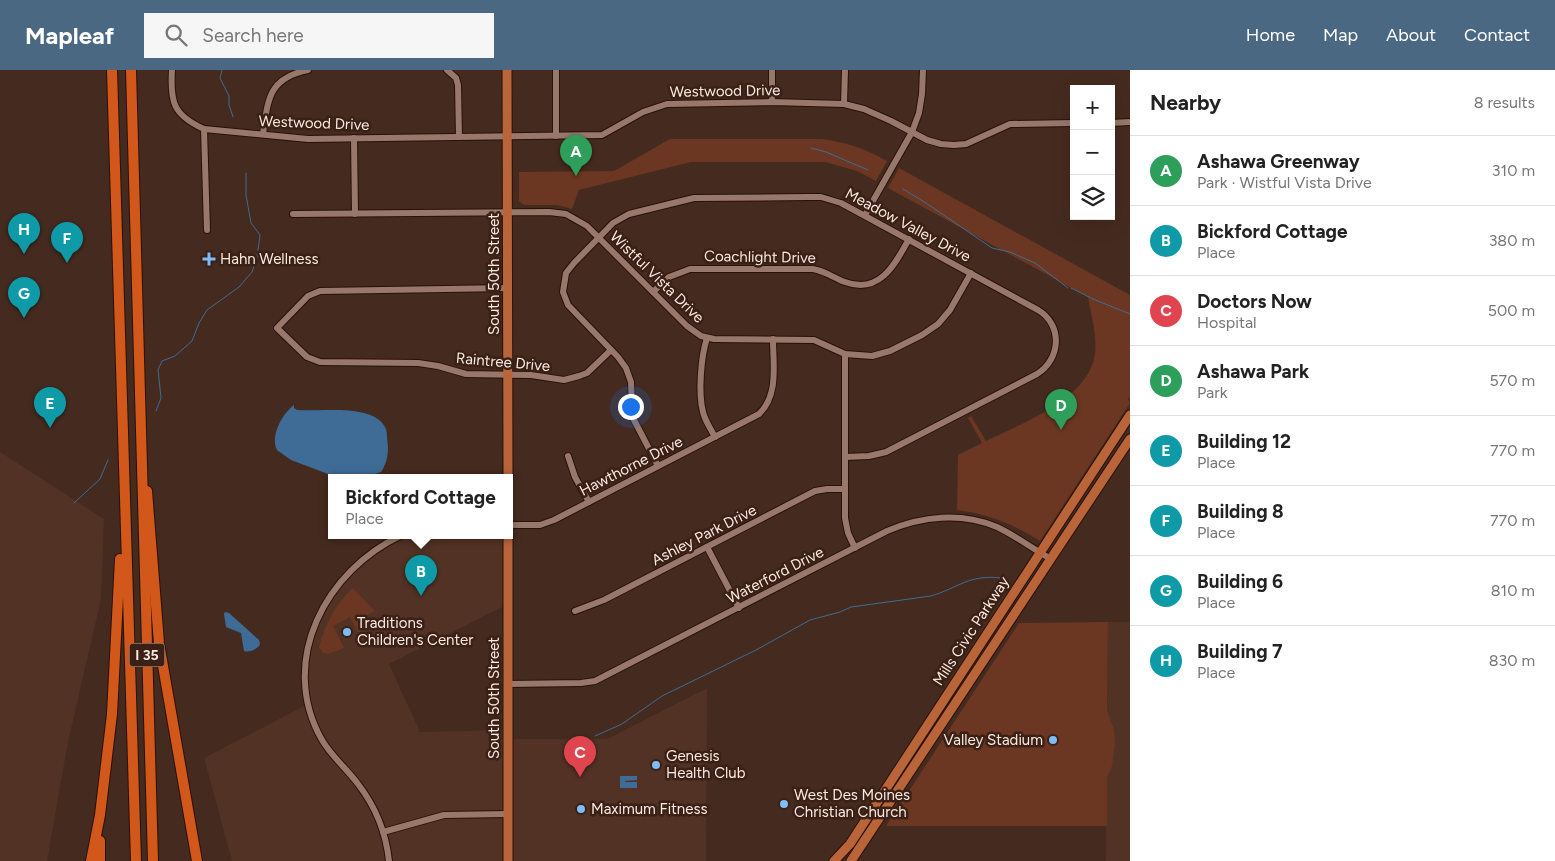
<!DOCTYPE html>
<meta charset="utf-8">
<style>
body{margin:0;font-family:Figtree,sans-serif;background:#f6f6f6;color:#222}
.controls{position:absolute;right:15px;top:15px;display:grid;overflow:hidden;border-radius:0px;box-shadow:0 5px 20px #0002}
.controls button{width:45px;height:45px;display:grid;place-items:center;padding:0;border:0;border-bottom:1px solid #e0e0e0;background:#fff;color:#222;font:25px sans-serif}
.you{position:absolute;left:630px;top:336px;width:18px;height:18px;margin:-12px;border:4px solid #fff;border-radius:50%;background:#1a73e8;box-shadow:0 0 0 8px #1a73e833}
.badge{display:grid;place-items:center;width:32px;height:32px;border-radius:50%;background:#4b6883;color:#fff;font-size:16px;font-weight:700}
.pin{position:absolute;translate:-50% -41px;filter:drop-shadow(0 1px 2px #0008)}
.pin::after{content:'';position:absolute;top:26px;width:18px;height:15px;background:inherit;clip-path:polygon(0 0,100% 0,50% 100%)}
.popup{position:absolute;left:328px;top:404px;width:185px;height:65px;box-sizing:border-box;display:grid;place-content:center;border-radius:0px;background:#fff;filter:drop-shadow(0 1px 4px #0005);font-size:16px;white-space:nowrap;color:#767676}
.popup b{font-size:19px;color:#222}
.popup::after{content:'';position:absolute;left:50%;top:100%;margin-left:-10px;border:10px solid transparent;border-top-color:#fff}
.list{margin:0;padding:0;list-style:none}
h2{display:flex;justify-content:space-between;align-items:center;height:65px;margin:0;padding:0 20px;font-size:21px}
h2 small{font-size:16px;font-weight:400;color:#767676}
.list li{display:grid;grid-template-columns:32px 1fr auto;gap:15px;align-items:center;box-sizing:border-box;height:70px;padding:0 20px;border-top:1px solid #e0e0e0}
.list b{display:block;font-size:19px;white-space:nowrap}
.list p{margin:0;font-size:16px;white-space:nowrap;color:#767676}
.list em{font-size:16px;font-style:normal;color:#767676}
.icon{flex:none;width:28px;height:28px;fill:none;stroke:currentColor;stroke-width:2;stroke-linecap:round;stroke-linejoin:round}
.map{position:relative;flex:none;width:1130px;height:791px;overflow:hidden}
header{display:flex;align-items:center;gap:30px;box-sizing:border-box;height:70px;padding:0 25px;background:#4b6883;color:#fff}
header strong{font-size:24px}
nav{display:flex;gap:28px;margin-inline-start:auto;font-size:18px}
.search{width:350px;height:45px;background:#f6f6f6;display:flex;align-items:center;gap:12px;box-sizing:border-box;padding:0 18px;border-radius:0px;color:#767676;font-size:19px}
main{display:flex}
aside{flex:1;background:#fff}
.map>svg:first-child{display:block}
.built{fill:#523224}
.green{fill:#6b3722}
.water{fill:#3f6c96}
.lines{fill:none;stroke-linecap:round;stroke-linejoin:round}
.stream{stroke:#3f6c96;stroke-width:1}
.minor-casing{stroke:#2a1107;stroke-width:8}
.major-casing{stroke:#2a1107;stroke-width:11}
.highway-casing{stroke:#2a1107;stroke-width:12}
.minor{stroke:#98786b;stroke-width:6}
.major{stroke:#ba643a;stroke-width:9}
.highway{stroke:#d1571a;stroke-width:10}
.poi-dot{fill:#7ebdf9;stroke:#3a2015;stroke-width:2}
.labels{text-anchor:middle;stroke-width:5;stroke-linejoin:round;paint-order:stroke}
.shield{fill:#3a2015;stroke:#c0aca4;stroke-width:1}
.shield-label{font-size:14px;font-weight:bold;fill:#fae8e1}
.street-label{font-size:15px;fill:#fae8e1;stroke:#3a2015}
.poi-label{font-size:15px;fill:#fae8e1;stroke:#3a2015;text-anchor:start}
</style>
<header>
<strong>Mapleaf</strong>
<div class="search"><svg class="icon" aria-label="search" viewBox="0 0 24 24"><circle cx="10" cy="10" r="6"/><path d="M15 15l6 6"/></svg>Search here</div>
<nav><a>Home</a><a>Map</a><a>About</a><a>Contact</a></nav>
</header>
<main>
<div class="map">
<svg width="1130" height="791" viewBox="0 0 1130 791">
<rect width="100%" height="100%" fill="#452a1f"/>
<g class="built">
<polygon points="0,382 104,449 101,529 68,672 47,791 0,791"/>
<polygon points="402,465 508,465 508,534 389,594 420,662 508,660 508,669 607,669 707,618 706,791 232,791 204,688 308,634 305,593 318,547 353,499"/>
<polygon points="1108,552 1130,552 1130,791 1106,791"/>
</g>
<g class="green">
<path d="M670 69H822C849 73 864 78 887 91L876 111 857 101 825 92H691L579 120 572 139 557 135H524L519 131V102L614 101Z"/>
<path d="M899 98 1130 225V327L1128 329 1130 333 1040 471C1013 454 988 444 957 440L958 385 982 373 968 348 971 346 986 371C1022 353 1090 329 1095 283 1097 264 1091 245 1088 227L888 118Z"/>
<path d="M353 518 375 541 358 550 366 566 362 569 350 547 333 556 344 578 328 584 323 583 319 577C325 555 335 534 353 518Z"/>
<polygon points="1108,552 1107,640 1114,660 1115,674 1112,696 1107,708 1107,756 886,756 1019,553"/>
</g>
<g class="water">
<path d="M294 335V338L297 340C319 342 373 333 385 357 387 360 387 365 387 368 389 380 388 392 381 402L366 407H336L291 390 277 380C270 366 282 344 294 335Z"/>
<path d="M225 542 229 543 259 570 260 574C258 579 249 583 244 581L241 563 226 557 224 544Z"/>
<polygon points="620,706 637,706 637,710 625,711 625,712 637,712 637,718 620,718"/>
</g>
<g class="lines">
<g class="stream">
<polyline points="222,0 220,8 229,26 229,35 233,47"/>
<polyline points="811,78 826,82 868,100"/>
<polyline points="903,119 926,133 992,178 1010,182 1035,193 1068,218"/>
<polyline points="1071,218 1093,229 1130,244"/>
<polyline points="156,341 161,328 158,300 162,291 175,286 192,271 199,253 207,240 239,217 252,202 257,187 260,165 251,153 246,125 246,103"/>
<polyline points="74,433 100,409 108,390"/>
<path d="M595 666 622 654 662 626 756 580 810 550 840 542 851 537 931 526C958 518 969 504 1001 508"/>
</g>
<g class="minor-casing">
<g id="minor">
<path d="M172 0C170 32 173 45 204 59L308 69 602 65 643 42 667 34 772 32 844 34 864 39 891 51 927 70 941 74 954 75 966 74 1010 54 1074 53"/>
<polyline points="447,0 456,8 458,15 459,67"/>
<polyline points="772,0 772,32"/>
<polyline points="844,34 845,0"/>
<polyline points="1111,53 1130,52"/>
<polyline points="204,59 207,160"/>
<path d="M263 64C268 30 268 8 308 0"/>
<polyline points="556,66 556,0"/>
<polyline points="354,68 355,144"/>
<polyline points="293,144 549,142 566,144 587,156 687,256 701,266 714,269 814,270 845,284 872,286 890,281 922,265 938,254 950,240 971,203"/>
<polyline points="865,145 912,62 919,43 922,24 923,0"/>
<polyline points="508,218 320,221 308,226 277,258 307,287 320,292 418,293 438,296 466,304 531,305 564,310 579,306 587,303 611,280"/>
<path d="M653 222 669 207 690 199H813C825 201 834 208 845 212 880 225 895 194 909 169"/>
<path d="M707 268C701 286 698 323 703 342 705 351 711 359 715 367"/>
<polyline points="845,284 845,448 848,463 855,478"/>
<polyline points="568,386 575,407 589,432"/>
<path d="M658 396 634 350 632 338 631 312 626 298 618 287 568 235 563 222 566 203 574 193 613 153 629 144 694 128 808 127H821L841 133 1038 240C1063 255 1061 289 1037 304L886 382 869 386 845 387"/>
<path d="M510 455H540L554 450 759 344C779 325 773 294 773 269"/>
<polyline points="707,477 739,538"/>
<polyline points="575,541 604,530 815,421 827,419 845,419"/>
<path d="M508 614 581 613 595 611 887 461C922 446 961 442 997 457 1016 466 1033 479 1051 489"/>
<polyline points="383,762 444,745 508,744"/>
<path d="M389 791C386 763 375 736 358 714 347 699 332 687 322 670 277 591 326 500 402 465"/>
</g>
</g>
<g class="major-casing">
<g id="major">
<polyline points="507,0 508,407"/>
<polyline points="508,791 508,465"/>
<polyline points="834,791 850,774 1130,345"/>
<polyline points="851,791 1130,369"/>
</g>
</g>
<g class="highway-casing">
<g id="highway">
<polyline points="112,0 136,791"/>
<polyline points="131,0 153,791"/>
<polyline points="147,421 159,573 197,791"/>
<polyline points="100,771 100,791"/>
<polyline points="91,791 100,745 112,644 120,489"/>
</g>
</g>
<use href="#minor" class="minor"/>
<use href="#major" class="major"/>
<use href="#highway" class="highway"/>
</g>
<g class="poi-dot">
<path d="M206.5 181.5h5v5h5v5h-5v5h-5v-5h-5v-5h5z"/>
<circle cx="347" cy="562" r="5"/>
<circle cx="1053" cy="670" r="5"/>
<circle cx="656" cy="695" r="5"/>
<circle cx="784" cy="734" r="5"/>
<circle cx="581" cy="739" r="5"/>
</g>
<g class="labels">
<rect class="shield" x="129.5" y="573.5" width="35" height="23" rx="4"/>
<g class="shield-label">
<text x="147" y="590">I 35</text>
</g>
<g class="street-label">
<text transform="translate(725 21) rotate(-1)" y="5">Westwood Drive</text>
<text transform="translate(314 53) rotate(2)" y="5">Westwood Drive</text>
<text transform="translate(908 155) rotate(28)" y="5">Meadow Valley Drive</text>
<text transform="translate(760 187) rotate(1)" y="5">Coachlight Drive</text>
<text transform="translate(494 204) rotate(-90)" y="5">South 50th Street</text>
<text transform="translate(657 207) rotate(44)" y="5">Wistful Vista Drive</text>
<text transform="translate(503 292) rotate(5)" y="5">Raintree Drive</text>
<text transform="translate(631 396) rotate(-27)" y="5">Hawthorne Drive</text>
<text transform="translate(704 465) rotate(-27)" y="5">Ashley Park Drive</text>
<text transform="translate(775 505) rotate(-27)" y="5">Waterford Drive</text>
<text transform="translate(971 561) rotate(-57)" y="5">Mills Civic Parkway</text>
<text transform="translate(494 628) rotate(-90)" y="5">South 50th Street</text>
</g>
<g class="poi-label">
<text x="220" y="194">Hahn Wellness</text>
<text x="357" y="558">Traditions<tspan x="357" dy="17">Children's Center</tspan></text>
<text x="1043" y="675" text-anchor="end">Valley Stadium</text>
<text x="666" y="691">Genesis<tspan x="666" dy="17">Health Club</tspan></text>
<text x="794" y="730">West Des Moines<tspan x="794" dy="17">Christian Church</tspan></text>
<text x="591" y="744">Maximum Fitness</text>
</g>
</g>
</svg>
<div class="controls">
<button>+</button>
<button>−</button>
<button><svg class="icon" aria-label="layers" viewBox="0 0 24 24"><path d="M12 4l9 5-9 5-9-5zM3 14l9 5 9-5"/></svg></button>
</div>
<div class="you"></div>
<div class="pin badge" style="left:576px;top:106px;background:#2e9e5b">A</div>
<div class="pin badge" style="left:421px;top:526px;background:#0f9aa8">B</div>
<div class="popup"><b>Bickford Cottage</b>Place</div>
<div class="pin badge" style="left:580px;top:707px;background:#e0444e">C</div>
<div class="pin badge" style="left:1061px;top:360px;background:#2e9e5b">D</div>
<div class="pin badge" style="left:50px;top:358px;background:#0f9aa8">E</div>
<div class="pin badge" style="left:67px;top:193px;background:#0f9aa8">F</div>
<div class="pin badge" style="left:24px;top:248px;background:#0f9aa8">G</div>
<div class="pin badge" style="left:24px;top:184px;background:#0f9aa8">H</div>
</div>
<aside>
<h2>Nearby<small>8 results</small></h2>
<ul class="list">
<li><span class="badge" style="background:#2e9e5b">A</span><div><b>Ashawa Greenway</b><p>Park · Wistful Vista Drive</p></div><em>310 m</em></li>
<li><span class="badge" style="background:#0f9aa8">B</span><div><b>Bickford Cottage</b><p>Place</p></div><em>380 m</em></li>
<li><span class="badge" style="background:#e0444e">C</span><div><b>Doctors Now</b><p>Hospital</p></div><em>500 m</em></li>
<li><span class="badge" style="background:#2e9e5b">D</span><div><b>Ashawa Park</b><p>Park</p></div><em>570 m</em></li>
<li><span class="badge" style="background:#0f9aa8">E</span><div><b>Building 12</b><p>Place</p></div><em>770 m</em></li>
<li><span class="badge" style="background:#0f9aa8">F</span><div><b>Building 8</b><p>Place</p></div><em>770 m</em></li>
<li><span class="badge" style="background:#0f9aa8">G</span><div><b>Building 6</b><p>Place</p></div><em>810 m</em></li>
<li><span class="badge" style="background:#0f9aa8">H</span><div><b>Building 7</b><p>Place</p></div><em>830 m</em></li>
</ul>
</aside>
</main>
